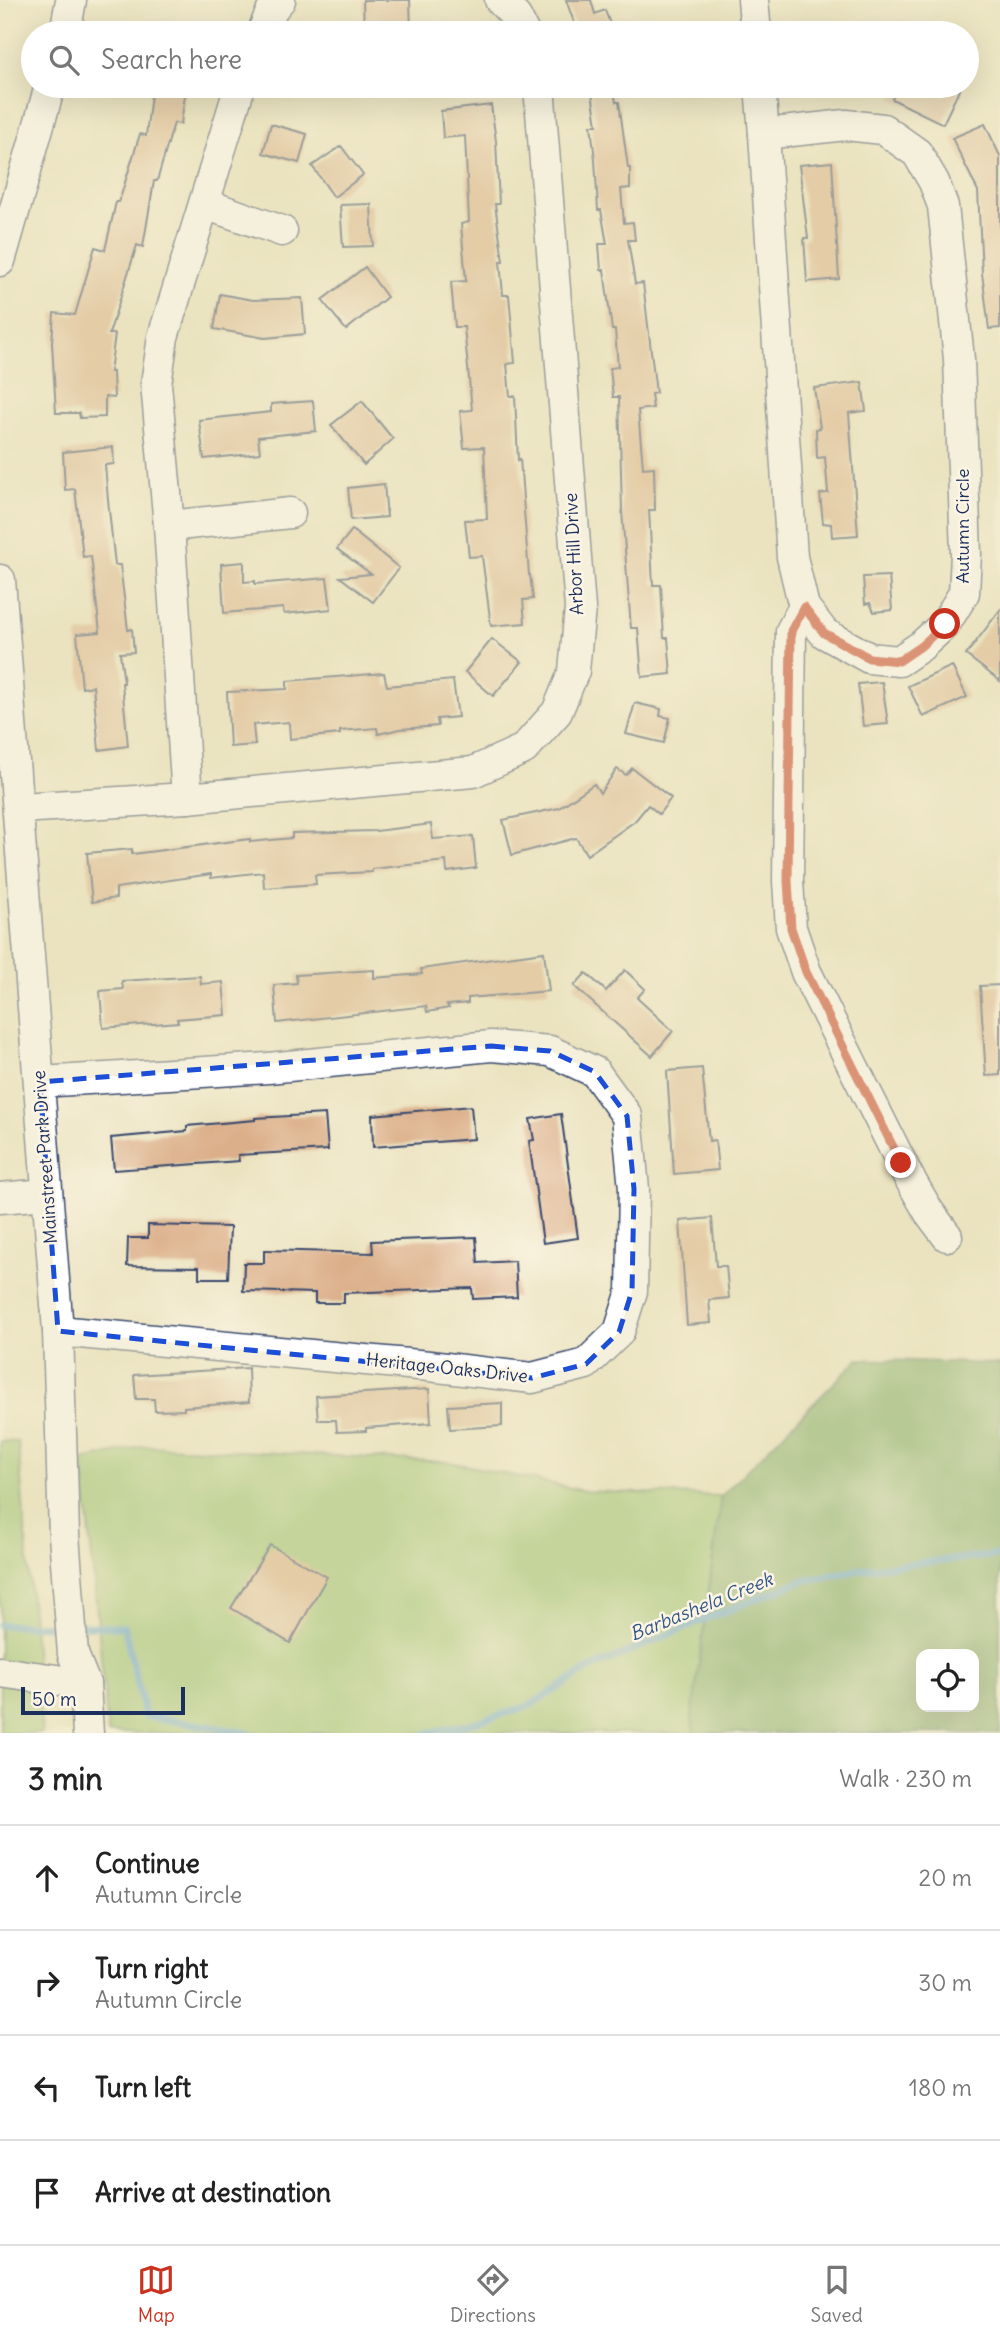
<!DOCTYPE html>
<meta charset="utf-8">
<style>
body{margin:0;font-family:Delius,sans-serif;background:#f6f6f6;color:#222}
.controls{position:absolute;right:21px;bottom:21px;display:grid;overflow:hidden;border-radius:14px;box-shadow:0 7px 28px #0002}
.controls button{width:63px;height:63px;display:grid;place-items:center;padding:0;border:0;border-bottom:2px solid #e0e0e0;background:#fff;color:#222;font:35px sans-serif}
.scale{position:absolute;left:21px;bottom:18px;width:164px;box-sizing:border-box;padding-left:7px;border:4px solid #1b2f5e;border-top:0;font-size:19px;line-height:24px;white-space:nowrap;color:#1b2f5e;-webkit-text-stroke:5px #fcf5e5;paint-order:stroke}
.stop{position:absolute;width:21px;height:21px;margin:-16px;border:5px solid #c8321e;border-radius:50%;background:#fff}
.stop.end{background:#c8321e;border-color:#fff;box-shadow:0 2px 7px #0008}
.list{margin:0;padding:0;list-style:none}
h2{display:flex;justify-content:space-between;align-items:center;height:91px;margin:0;padding:0 28px;font-size:30px}
h2 small{font-size:23px;font-weight:400;color:#767676}
.list li{display:grid;grid-template-columns:46px 1fr auto;gap:21px;align-items:center;box-sizing:border-box;height:105px;padding:0 28px;border-top:2px solid #e0e0e0}
.list b{display:block;font-size:26px;white-space:nowrap}
.list p{margin:0;font-size:23px;white-space:nowrap;color:#767676}
.list em{font-size:23px;font-style:normal;color:#767676}
.icon{flex:none;width:38px;height:38px;fill:none;stroke:currentColor;stroke-width:2;stroke-linecap:round;stroke-linejoin:round}
.map{position:relative;flex:none;width:1000px;height:1733px;overflow:hidden}
.search{position:absolute;background:#fff;box-shadow:0 7px 28px #0002;left:21px;right:21px;top:21px;height:77px;display:flex;align-items:center;gap:18px;box-sizing:border-box;padding:0 24px;border-radius:38px;color:#767676;font-size:26px}
.sheet{height:511px;background:#fff}
nav{display:flex;justify-content:space-around;align-items:center;box-sizing:border-box;height:98px;border-top:2px solid #e0e0e0;background:#fff;font-size:19px;color:#767676}
nav a{display:grid;justify-items:center;gap:4px}
nav .on{color:#c8321e}
.map>svg:first-child{display:block}
.green{fill:#96c26f;stroke:#587866;stroke-width:2}
.forest{fill:#78a862;stroke:#4a6c60;stroke-width:2;fill-rule:evenodd}
.lines{fill:none;stroke-linecap:round;stroke-linejoin:round}
.stream{stroke:#5ca1d1;stroke-width:7}
.building{fill:#dbaf89}
.minor-casing{stroke:#3a4a6d;stroke-width:33}
.minor{stroke:#fff;stroke-width:30}
.route{stroke:#c8321e;stroke-width:9}
.marked{fill:none;stroke:#1d4ed8;stroke-width:5;stroke-dasharray:14 9;stroke-linejoin:round}
.labels{text-anchor:middle;stroke-width:5;stroke-linejoin:round;paint-order:stroke}
.street-label{font-size:18px;fill:#1b2f5e;stroke:#fcf5e5}
.water-label{font-size:19px;font-style:italic;fill:#325786;stroke:#fcf5e5}
</style>
<div class="map">
<svg width="1000" height="1733" viewBox="0 0 1000 1733">
<rect width="100%" height="100%" fill="#fcf5e5"/>
<filter id="ink" filterUnits="userSpaceOnUse"><feTurbulence type="fractalNoise" baseFrequency=".0143" numOctaves="2"/><feDisplacementMap in="SourceGraphic" scale="14" xChannelSelector="R" yChannelSelector="G"/><feConvolveMatrix kernelMatrix="1 2 1 2 8 2 1 2 1" color-interpolation-filters="sRGB"/></filter>
<filter id="wash" filterUnits="userSpaceOnUse"><feTurbulence type="fractalNoise" baseFrequency=".00686" numOctaves="4" result="noise"/><feDisplacementMap in="SourceGraphic" scale="28" xChannelSelector="R" yChannelSelector="G"/><feGaussianBlur stdDeviation="1.57" result="paint"/><feColorMatrix in="noise" values="0 0 0 0 0 0 0 0 0 0 0 0 0 0 0 0 0 1.4 0 .05"/><feComposite in="paint" operator="in"/></filter>
<g filter="url(#wash)">
<rect width="100%" height="100%" fill="#ebe3c0"/>
<g class="green">
<polygon points="0,1441 18,1442 42,1733 0,1733"/>
<polygon points="145,1446 450,1462 585,1491 721,1496 692,1718 694,1733 108,1733 83,1460"/>
</g>
<path class="forest" d="M858 1359 1000 1364V1733H694L692 1718 721 1496ZM921 1654H974V1707H921Z"/>
<g class="lines">
<g class="stream">
<polyline points="0,1625 64,1626"/>
<polyline points="79,1626 124,1627 145,1716 248,1733"/>
<polyline points="427,1733 466,1725 529,1706 587,1670 693,1624 802,1581 870,1568 1000,1555"/>
</g>
</g>
<g id="blocks">
<g class="building">
<polygon points="363,0 410,0 411,33 364,33"/>
<polygon points="566,0 591,0 595,14 605,10 611,27 596,33 578,33"/>
<polygon points="152,86 186,87 181,124 174,123 157,181 154,181 143,247 137,245 109,334 115,334 110,372 113,372 114,398 105,397 105,417 80,418 79,413 56,413 52,343 54,313 75,315 95,247 105,250 116,202 119,202 140,134 146,136"/>
<polygon points="591,86 613,86 616,102 619,102 628,168 630,168 630,188 621,189 624,223 633,222 635,240 628,240 635,284 643,283 656,393 651,394 653,408 638,410 643,468 654,467 655,510 649,510 653,585 661,585 664,638 668,638 671,674 642,677 638,628 631,628 622,511 619,397 613,397 610,368 618,367 615,330 612,330 604,270 601,270 599,244 607,244 601,210 598,210 595,160 591,125 597,125"/>
<polygon points="898,86 961,86 943,124 892,99"/>
<polygon points="491,105 496,141 499,204 495,204 503,261 500,261 503,295 509,295 515,363 507,364 510,396 515,396 518,460 520,459 529,575 530,575 533,599 523,600 525,623 491,626 482,556 469,557 465,520 487,519 484,447 464,448 460,411 472,410 464,327 455,327 451,282 466,281 461,224 469,222 465,136 443,138 441,111"/>
<polygon points="271,124 307,134 299,163 263,153"/>
<polygon points="985,124 1000,156 1000,328 989,329 982,273 978,191 952,138"/>
<polygon points="341,146 363,175 334,197 312,166"/>
<polygon points="832,162 839,279 807,282 804,238 808,238 799,165"/>
<polygon points="371,204 373,246 343,247 340,205"/>
<polygon points="365,267 387,297 346,330 322,300"/>
<polygon points="220,294 253,300 302,298 305,334 265,338 214,329"/>
<polygon points="862,382 866,411 849,413 858,535 832,537 831,524 823,523 820,494 828,493 825,457 817,458 816,429 820,428 814,388"/>
<polygon points="313,401 316,431 258,437 260,453 204,459 199,420 271,412 271,404"/>
<polygon points="362,401 393,439 364,465 331,425"/>
<polygon points="113,447 114,464 105,465 108,500 115,565 120,565 128,630 132,629 134,652 120,653 124,683 122,683 128,746 99,750 93,686 82,688 77,634 100,632 91,556 83,557 75,489 65,490 63,452"/>
<polygon points="384,484 387,517 351,520 348,488"/>
<polygon points="352,530 399,568 373,602 340,577 371,574 337,549"/>
<polygon points="244,562 244,582 255,581 255,584 327,578 331,609 284,614 283,608 224,613 221,564"/>
<polygon points="889,576 892,610 874,612 870,603 865,604 863,577"/>
<polygon points="1000,610 1000,681 966,655"/>
<polygon points="492,639 522,662 493,696 465,672"/>
<polygon points="952,666 967,697 923,717 908,686"/>
<polygon points="384,673 387,686 453,680 458,717 437,719 438,726 400,729 378,734 377,728 340,731 340,734 290,739 289,722 253,725 255,745 230,747 227,692 287,689 287,681"/>
<polygon points="882,682 888,724 863,726 858,684"/>
<polygon points="635,703 661,709 660,716 670,718 664,743 626,734"/>
<polygon points="632,768 671,798 659,814 648,805 635,821 587,855 576,838 512,855 503,820 559,808 594,784 600,793 617,769 626,775"/>
<polygon points="431,824 433,839 473,836 476,868 447,872 446,861 372,869 372,872 315,875 316,884 264,888 263,872 211,878 211,874 116,888 116,898 92,902 87,853 132,849 132,854 250,839 250,842 292,838 292,833 376,831"/>
<polygon points="544,952 549,991 468,998 468,1003 447,1005 449,1008 427,1012 426,1006 277,1023 274,985 297,983 296,975 374,970 374,978 422,974 421,969"/>
<polygon points="625,970 645,989 637,998 673,1031 652,1056 574,986 586,973 606,991"/>
<polygon points="200,976 201,984 223,982 226,1015 177,1019 178,1022 103,1028 100,991 123,989 122,981"/>
<polygon points="1000,985 1000,1075 986,1076 980,986"/>
<polygon points="702,1068 709,1141 715,1140 718,1170 674,1174 667,1071"/>
<polygon points="471,1106 474,1139 373,1147 372,1115"/>
<polygon points="325,1114 328,1150 238,1155 239,1161 114,1170 111,1138 187,1131 187,1126 255,1120 255,1118"/>
<polygon points="561,1114 578,1238 543,1243 529,1141 534,1140 530,1119"/>
<polygon points="712,1218 716,1266 726,1266 729,1298 709,1300 711,1323 687,1325 680,1221"/>
<polygon points="148,1225 230,1227 228,1278 199,1278 199,1267 127,1266 128,1238 148,1238"/>
<polygon points="476,1237 478,1263 515,1261 517,1297 473,1299 472,1288 344,1293 344,1303 315,1303 315,1293 243,1291 244,1263 264,1263 264,1250 373,1253 372,1241"/>
<polygon points="248,1368 249,1402 184,1407 184,1410 155,1411 154,1399 136,1399 134,1375"/>
<polygon points="429,1389 431,1423 366,1428 366,1431 337,1432 336,1420 318,1420 316,1396"/>
<polygon points="502,1403 502,1426 450,1429 448,1406"/>
<polygon points="270,1545 327,1577 290,1643 231,1608"/>
</g>
</g>
</g>
<g filter="url(#ink)">
<use href="#blocks" fill-opacity="0" stroke="#3a4a6d" stroke-width="2"/>
<g class="lines">
<g class="minor-casing">
<g id="minor">
<polyline points="500,0 516,17 524,33"/>
<polyline points="753,0 756,33"/>
<polyline points="65,33 71,0"/>
<polyline points="262,33 273,8 280,0"/>
<polyline points="760,86 764,134"/>
<polygon points="846,125 883,129 917,153 934,182 943,206 959,359 966,554 964,593 945,624 921,646 899,661 869,658 824,633 804,607 792,557 764,134"/>
<polyline points="205,204 282,231"/>
<polyline points="0,261 50,86"/>
<polyline points="169,526 290,513"/>
<polyline points="0,580 58,1331 64,1535 73,1654 85,1684 88,1733"/>
<polyline points="804,607 791,631 788,881 791,928 806,972 907,1174 929,1212 947,1236"/>
<polyline points="187,798 169,526 156,384 163,337 240,86"/>
<polyline points="19,808 187,798 473,772 524,749 557,712 574,671 580,608 539,86"/>
<polyline points="40,1082 268,1068 491,1046 550,1051 595,1072 627,1116 634,1189 632,1291 619,1332 586,1364 532,1378 429,1366 58,1331"/>
<polyline points="0,1198 47,1194"/>
<polyline points="0,1672 85,1684"/>
</g>
</g>
<use href="#minor" class="minor"/>
</g>
</g>
<g class="lines" filter="url(#ink)">
<polyline class="route" points="901,1163 806,972 791,928 788,881 791,631 804,607 824,633 869,658 899,661 921,646 945,624"/>
</g>
<path d="M0 0H1000V1733H0ZM491 1046 550 1051 595 1072 627 1116 634 1189 632 1291 619 1332 586 1364 532 1378 58 1331 40 1082Z" fill="#ebe3c0" fill-opacity=".55" fill-rule="evenodd"/>
<path class="marked" d="M491 1046 550 1051 595 1072 627 1116 634 1189 632 1291 619 1332 586 1364 532 1378 58 1331 40 1082Z"/>
<g class="labels">
<g class="street-label">
<text transform="translate(963 526) rotate(-90)" y="6">Autumn Circle</text>
<text transform="translate(574 554) rotate(-93)" y="6">Arbor Hill Drive</text>
<text transform="translate(45 1157) rotate(-94)" y="6">Mainstreet Park Drive</text>
<text transform="translate(447 1368) rotate(6)" y="6">Heritage Oaks Drive</text>
</g>
<g class="water-label">
<text transform="translate(701 1606) rotate(-22)" y="7">Barbashela Creek</text>
</g>
</g>
</svg>
<div class="controls">
<button><svg class="icon" aria-label="locate" viewBox="0 0 24 24"><circle cx="12" cy="12" r="6"/><path d="M12 2v4M12 18v4M2 12h4M18 12h4"/></svg></button>
</div>
<div class="scale">50 m</div>
<div class="stop" style="left:945px;top:624px"></div>
<div class="stop end" style="left:901px;top:1163px"></div>
<div class="search"><svg class="icon" aria-label="search" viewBox="0 0 24 24"><circle cx="10" cy="10" r="6"/><path d="M15 15l6 6"/></svg>Search here</div>
</div>
<section class="sheet">
<h2>3 min<small>Walk · 230 m</small></h2>
<ul class="list">
<li><svg class="icon" aria-label="ahead" viewBox="0 0 24 24"><path d="M12 20V5M6 11l6-6 6 6"/></svg><div><b>Continue</b><p>Autumn Circle</p></div><em>20 m</em></li>
<li><svg class="icon" aria-label="right" viewBox="0 0 24 24"><path d="M7 20v-9h11M14 6l5 5-5 5"/></svg><div><b>Turn right</b><p>Autumn Circle</p></div><em>30 m</em></li>
<li><svg class="icon" aria-label="left" viewBox="0 0 24 24"><path d="M17 20v-9H6M10 6l-5 5 5 5"/></svg><div><b>Turn left</b></div><em>180 m</em></li>
<li><svg class="icon" aria-label="arrive" viewBox="0 0 24 24"><path d="M6 21V4h12l-3 4 3 4H6"/></svg><div><b>Arrive at destination</b></div></li>
</ul>
</section>
<nav>
<a class="on"><svg class="icon" aria-label="map" viewBox="0 0 24 24"><path d="M3 6l6-2 6 2 6-2v14l-6 2-6-2-6 2zM9 4v14M15 6v14"/></svg>Map</a>
<a><svg class="icon" aria-label="directions" viewBox="0 0 24 24"><path d="M12 3l9 9-9 9-9-9zM9 14v-3h6M13 9l2 2-2 2"/></svg>Directions</a>
<a><svg class="icon" aria-label="saved" viewBox="0 0 24 24"><path d="M7 4h10v16l-5-4-5 4z"/></svg>Saved</a>
</nav>
